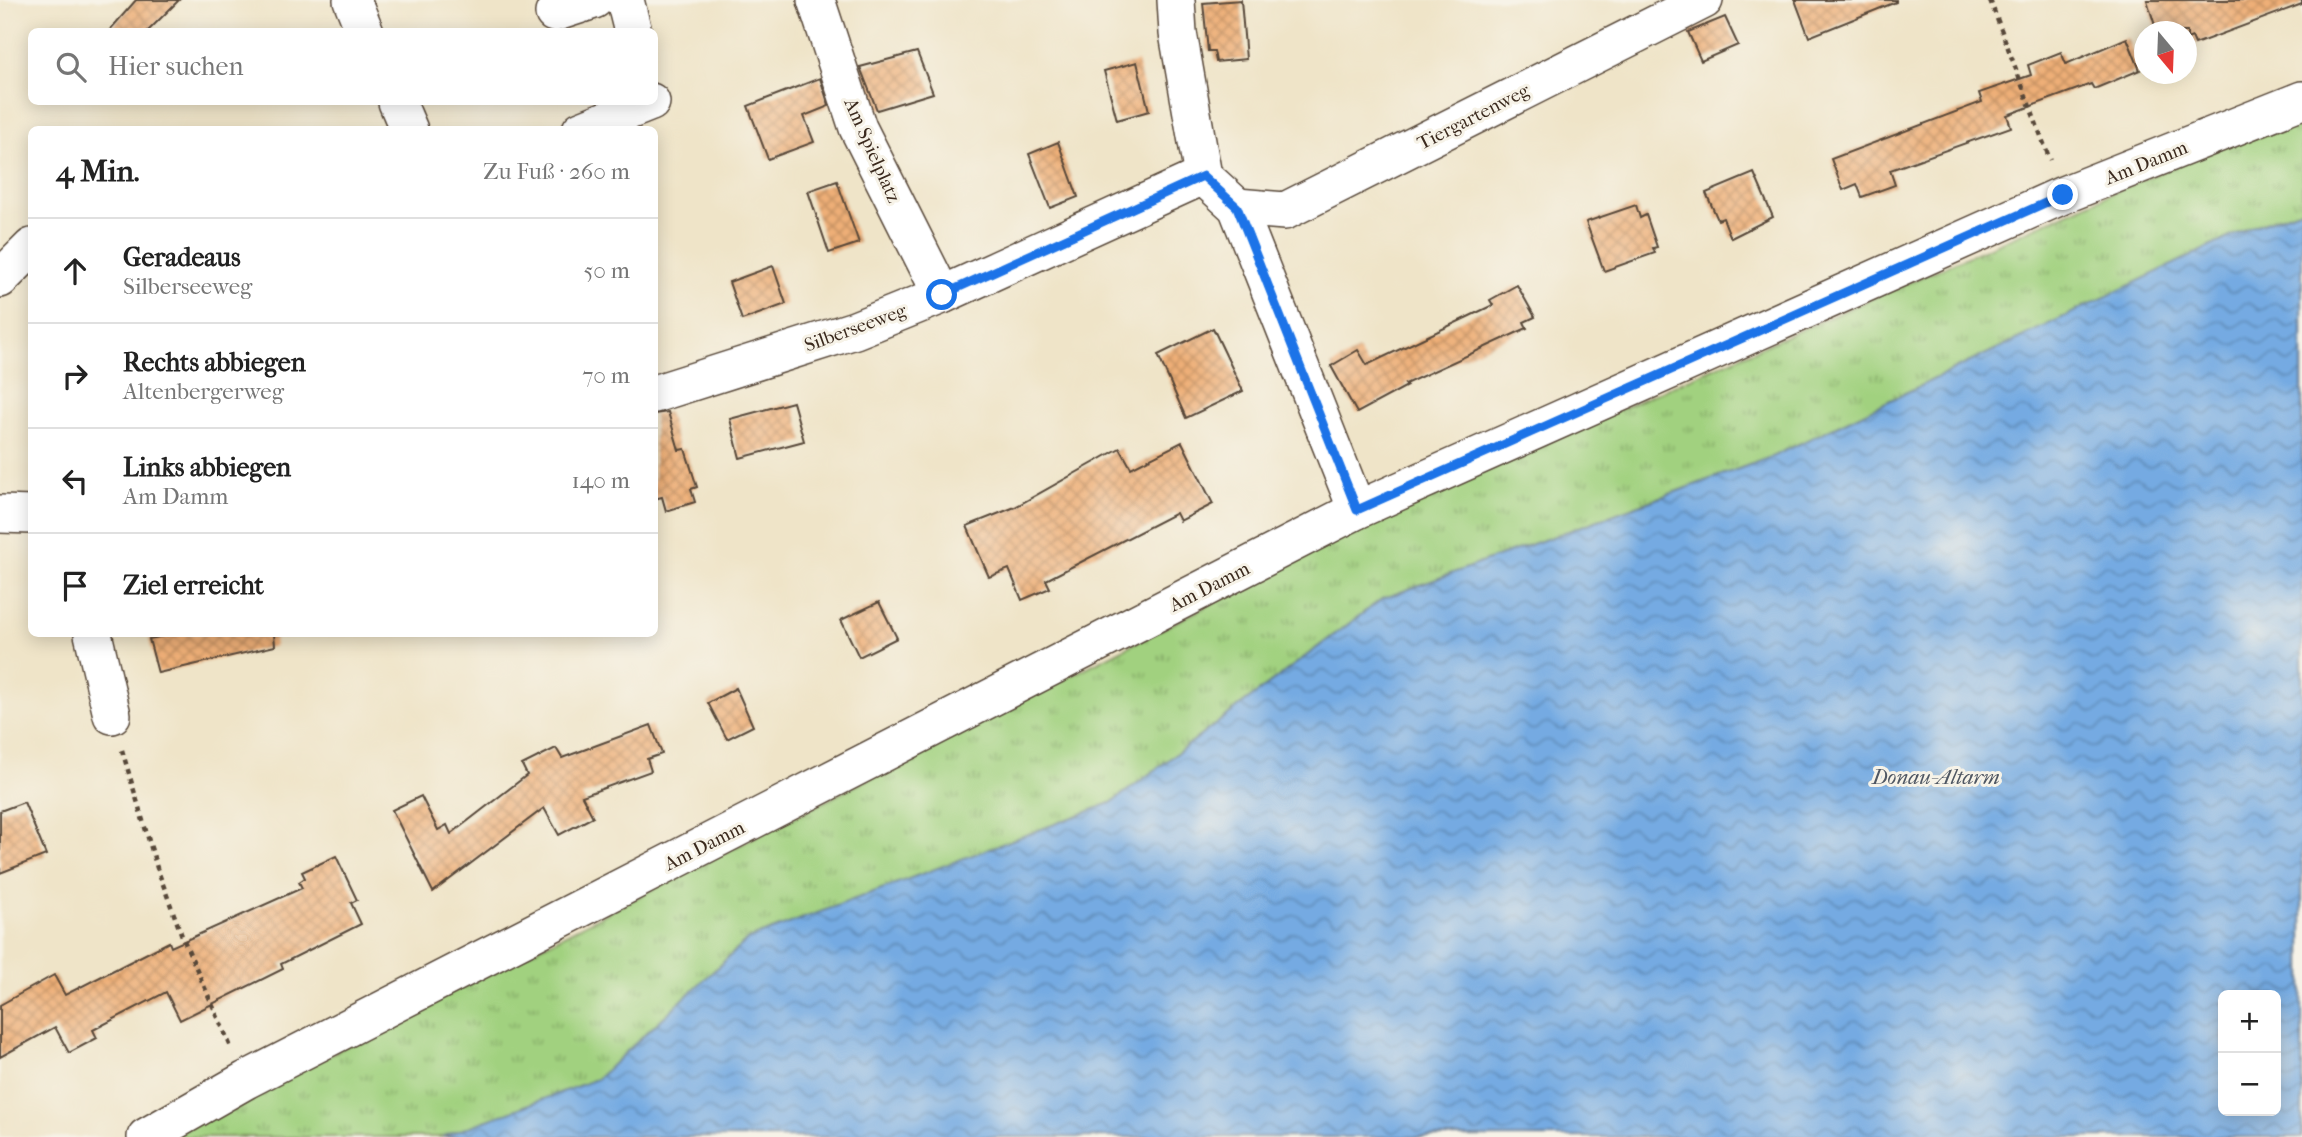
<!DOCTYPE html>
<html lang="de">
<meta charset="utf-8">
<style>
body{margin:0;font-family:"IM FELL French Canon",serif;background:#f6f6f6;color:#222}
.controls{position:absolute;right:21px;bottom:21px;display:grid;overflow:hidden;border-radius:10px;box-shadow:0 4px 18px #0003}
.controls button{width:63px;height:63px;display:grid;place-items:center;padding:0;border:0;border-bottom:2px solid #e0e0e0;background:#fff;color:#222;font:35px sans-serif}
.compass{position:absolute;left:2134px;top:21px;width:63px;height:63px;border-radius:50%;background:#fff;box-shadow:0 4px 18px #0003;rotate:161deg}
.stop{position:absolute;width:21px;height:21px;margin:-16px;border:5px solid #1a73e8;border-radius:50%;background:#fff}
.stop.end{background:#1a73e8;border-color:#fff;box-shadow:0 2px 7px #0008}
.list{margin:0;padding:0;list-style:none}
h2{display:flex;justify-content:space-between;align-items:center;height:91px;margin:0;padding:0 28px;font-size:30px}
h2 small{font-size:23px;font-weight:400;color:#767676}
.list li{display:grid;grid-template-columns:46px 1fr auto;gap:21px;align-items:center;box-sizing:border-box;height:105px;padding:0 28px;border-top:2px solid #e0e0e0}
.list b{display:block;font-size:26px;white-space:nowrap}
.list p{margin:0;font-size:23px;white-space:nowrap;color:#767676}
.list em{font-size:23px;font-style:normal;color:#767676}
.icon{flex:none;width:38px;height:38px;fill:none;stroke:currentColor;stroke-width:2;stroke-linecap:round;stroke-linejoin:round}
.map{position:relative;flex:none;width:2302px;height:1137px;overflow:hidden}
.search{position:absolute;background:#fff;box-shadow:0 4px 18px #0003;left:28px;top:28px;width:630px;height:77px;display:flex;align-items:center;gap:18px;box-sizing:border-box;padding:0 24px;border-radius:10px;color:#767676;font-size:26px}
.panel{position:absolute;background:#fff;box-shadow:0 4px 18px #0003;left:28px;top:126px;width:630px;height:511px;border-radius:10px}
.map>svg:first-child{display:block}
.grass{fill:url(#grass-tufts);stroke:#6e7e4e;stroke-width:2}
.water{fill:url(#water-waves);stroke:#586a80;stroke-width:2;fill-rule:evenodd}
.building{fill:url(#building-cross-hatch)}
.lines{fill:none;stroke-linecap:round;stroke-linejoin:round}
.street-casing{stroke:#564638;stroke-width:40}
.path{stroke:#564638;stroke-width:4.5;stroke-dasharray:5 5;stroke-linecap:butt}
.street{stroke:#fff;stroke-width:37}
.route{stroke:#1a73e8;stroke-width:9}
.labels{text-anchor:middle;stroke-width:6;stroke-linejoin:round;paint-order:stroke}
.street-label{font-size:19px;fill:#3b2a1e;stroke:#f7f3e8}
.water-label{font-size:21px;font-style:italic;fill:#4f5763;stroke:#f7f3e8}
</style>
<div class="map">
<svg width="2302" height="1137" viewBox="0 0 2302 1137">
<defs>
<pattern id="grass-tufts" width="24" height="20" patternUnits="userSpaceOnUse" patternTransform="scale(1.75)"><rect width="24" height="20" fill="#a1d17f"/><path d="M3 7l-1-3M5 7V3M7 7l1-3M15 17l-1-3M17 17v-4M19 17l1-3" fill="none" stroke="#84aa67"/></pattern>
<pattern id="water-waves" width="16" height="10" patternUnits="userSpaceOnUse" patternTransform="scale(1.75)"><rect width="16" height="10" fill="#74aae2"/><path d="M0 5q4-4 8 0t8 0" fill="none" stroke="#608bb7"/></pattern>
<pattern id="building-cross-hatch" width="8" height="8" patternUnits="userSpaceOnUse" patternTransform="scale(1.75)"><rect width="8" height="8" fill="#eeaf77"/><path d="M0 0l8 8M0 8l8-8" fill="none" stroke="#c28f61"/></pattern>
</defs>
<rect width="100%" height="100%" fill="#f7f3e8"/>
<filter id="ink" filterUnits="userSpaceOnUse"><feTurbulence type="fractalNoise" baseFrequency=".0143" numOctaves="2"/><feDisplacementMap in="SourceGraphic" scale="14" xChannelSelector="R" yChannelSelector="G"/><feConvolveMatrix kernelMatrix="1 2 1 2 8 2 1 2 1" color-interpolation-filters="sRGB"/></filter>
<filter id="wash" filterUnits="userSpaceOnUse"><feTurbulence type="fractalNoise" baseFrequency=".00686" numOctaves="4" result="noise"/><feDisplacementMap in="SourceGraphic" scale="28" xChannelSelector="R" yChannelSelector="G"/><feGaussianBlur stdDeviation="1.57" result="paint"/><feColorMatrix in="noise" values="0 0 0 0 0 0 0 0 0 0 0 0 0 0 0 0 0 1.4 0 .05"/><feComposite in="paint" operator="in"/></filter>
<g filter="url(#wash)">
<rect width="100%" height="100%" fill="#efe4c8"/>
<polygon class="grass" points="2302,110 2302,209 2251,227 1774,456 1382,599 1111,803 748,939 597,1079 442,1137 169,1137 1422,496"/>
<path class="water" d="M2302 209V1137H442L597 1079 748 939 1111 803 1382 599 1774 456 2251 227ZM2223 995H2276V1111H2223Z"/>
<g id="blocks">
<g class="building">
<polygon points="136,0 179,0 147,32 108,32"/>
<polygon points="1241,0 1246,59 1216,62 1214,51 1208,51 1203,3"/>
<polygon points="1795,0 1896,0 1896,2 1809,37"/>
<polygon points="2147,0 2302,0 2302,4 2195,44 2192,37 2187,39 2187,32 2157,32"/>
<polygon points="1725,17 1738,45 1701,61 1688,32"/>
<polygon points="2127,38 2140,70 2094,89 2091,84 2007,115 2011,127 1890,170 1895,185 1862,197 1857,184 1843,190 1831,159 1982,102 1979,93 2031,75 2028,65 2061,52 2066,64"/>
<polygon points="917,52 933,93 877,110 860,67"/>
<polygon points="1137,62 1149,111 1117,120 1104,71"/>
<polygon points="820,78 829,106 804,116 814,142 768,159 748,106"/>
<polygon points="1058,142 1078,197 1050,208 1029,154"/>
<polygon points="1754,173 1773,217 1731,238 1723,218 1718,220 1706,193"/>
<polygon points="837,181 859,243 829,253 808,191"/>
<polygon points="1636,205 1640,218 1646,215 1657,247 1653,248 1655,253 1604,271 1586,222"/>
<polygon points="773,266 786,304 742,320 729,282"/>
<polygon points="1517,285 1535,317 1524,322 1527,328 1405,384 1407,386 1357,413 1331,366 1358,350 1367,365 1493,305 1490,300"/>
<polygon points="1213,328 1243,391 1186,418 1158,355"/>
<polygon points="793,402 804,441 740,458 730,419"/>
<polygon points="668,412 679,450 685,449 697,487 691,489 695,502 666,511 662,497 654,499 654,414"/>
<polygon points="1182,442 1213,504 1180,521 1176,513 1046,580 1050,588 1022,600 1009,569 989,577 967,526 1015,507 1120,448 1131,468"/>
<polygon points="879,602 897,638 859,657 841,620"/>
<polygon points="174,634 274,634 275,646 158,673 149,639"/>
<polygon points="736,688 753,726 727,739 708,703"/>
<polygon points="651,725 662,754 647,759 651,771 582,796 593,817 559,835 544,808 433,892 392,810 421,796 438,830 447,825 451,834 527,775 522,765 556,748 562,758"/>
<polygon points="24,802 46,855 0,873 0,811"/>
<polygon points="336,856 357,900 351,903 361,924 281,964 283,969 180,1020 166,992 93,1030 97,1038 69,1053 55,1027 0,1057 0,1005 54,975 65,995 169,942 171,947 302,888 299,882 305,878 302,872"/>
</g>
</g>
</g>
<g filter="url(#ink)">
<use href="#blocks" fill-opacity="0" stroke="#564638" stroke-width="2"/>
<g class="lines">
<g class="street-casing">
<g id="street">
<polyline points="352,0 365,32"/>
<polyline points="625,0 633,32"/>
<polyline points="816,0 858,128 942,295"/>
<polyline points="1176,0 1178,33 1203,176 1237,207 1357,510"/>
<polyline points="554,13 594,0"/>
<polyline points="397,102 409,130"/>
<polyline points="581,130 651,102"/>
<polyline points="1237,207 1285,211 1704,0"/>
<polyline points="0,279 32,247"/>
<polyline points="654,394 855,330 942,295 1203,176"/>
<polyline points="0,514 32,515"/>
<polyline points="93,634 112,715"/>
<polyline points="146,1137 246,1080 1357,510 2063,195 2302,100"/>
</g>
</g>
<g class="path">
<polyline points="1990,0 2050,160"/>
<polyline points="122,750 157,868 182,936 231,1047"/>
</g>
<use href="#street" class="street"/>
</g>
</g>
<g class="lines" filter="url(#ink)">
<polyline class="route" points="942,295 1203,176 1237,207 1357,510 2063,195"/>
</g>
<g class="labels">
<g class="street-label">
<text transform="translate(1473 116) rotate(-27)" y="7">Tiergartenweg</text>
<text transform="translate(873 150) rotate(66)" y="7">Am Spielplatz</text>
<text transform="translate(2146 162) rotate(-22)" y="7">Am Damm</text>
<text transform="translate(855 327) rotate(-20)" y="7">Silberseeweg</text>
<text transform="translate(1209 586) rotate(-27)" y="7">Am Damm</text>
<text transform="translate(704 845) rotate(-27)" y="7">Am Damm</text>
</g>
<g class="water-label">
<text x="1936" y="784">Donau-Altarm</text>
</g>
</g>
</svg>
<div class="controls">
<button>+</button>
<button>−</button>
</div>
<svg class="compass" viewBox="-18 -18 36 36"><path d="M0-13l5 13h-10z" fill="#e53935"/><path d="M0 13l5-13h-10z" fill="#767676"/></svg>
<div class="stop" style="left:942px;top:295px"></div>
<div class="stop end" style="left:2063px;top:195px"></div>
<div class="search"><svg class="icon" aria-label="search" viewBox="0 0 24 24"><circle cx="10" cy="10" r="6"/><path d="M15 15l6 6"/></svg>Hier suchen</div>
<section class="panel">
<h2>4 Min.<small>Zu Fuß · 260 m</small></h2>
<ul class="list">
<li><svg class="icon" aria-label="ahead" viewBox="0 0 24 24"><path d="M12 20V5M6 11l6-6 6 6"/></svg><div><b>Geradeaus</b><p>Silberseeweg</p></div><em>50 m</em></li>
<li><svg class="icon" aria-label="right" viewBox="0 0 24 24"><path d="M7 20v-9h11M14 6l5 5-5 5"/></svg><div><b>Rechts abbiegen</b><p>Altenbergerweg</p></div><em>70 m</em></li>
<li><svg class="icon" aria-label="left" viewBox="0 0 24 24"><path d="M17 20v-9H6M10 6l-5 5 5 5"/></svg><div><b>Links abbiegen</b><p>Am Damm</p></div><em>140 m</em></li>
<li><svg class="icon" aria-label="arrive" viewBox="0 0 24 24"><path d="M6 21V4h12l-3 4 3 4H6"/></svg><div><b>Ziel erreicht</b></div></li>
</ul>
</section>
</div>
